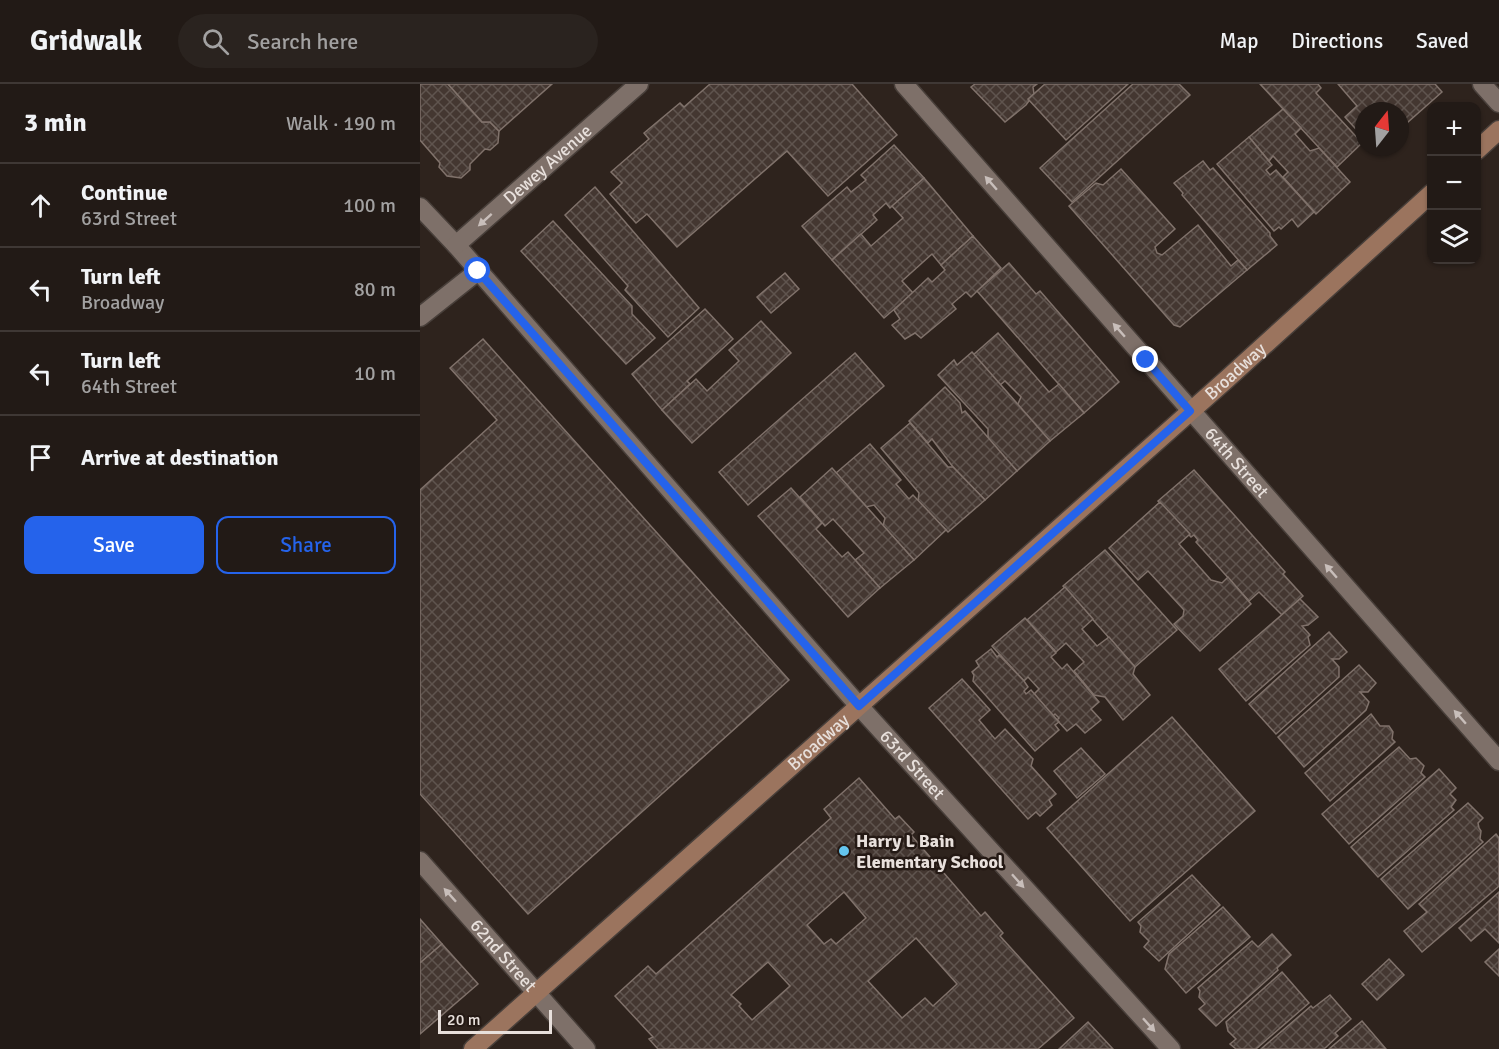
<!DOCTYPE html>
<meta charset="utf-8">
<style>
body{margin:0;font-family:Signika,sans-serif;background:#2a231f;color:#f1f3f6}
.controls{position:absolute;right:18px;top:18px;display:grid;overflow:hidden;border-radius:12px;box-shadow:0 2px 4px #0004}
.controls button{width:54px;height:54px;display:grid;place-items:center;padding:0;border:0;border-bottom:2px solid #3f3835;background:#221a16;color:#f1f3f6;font:30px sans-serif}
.compass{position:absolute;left:935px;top:18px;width:54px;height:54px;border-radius:50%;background:#221a16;box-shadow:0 2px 4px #0004;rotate:17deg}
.scale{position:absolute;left:18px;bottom:15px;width:114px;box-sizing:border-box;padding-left:6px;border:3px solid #e8e0dc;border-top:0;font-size:16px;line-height:21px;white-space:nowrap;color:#e8e0dc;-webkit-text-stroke:4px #241914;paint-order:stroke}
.stop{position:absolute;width:18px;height:18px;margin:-14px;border:4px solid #2563eb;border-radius:50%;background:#fff}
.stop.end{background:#2563eb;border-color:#fff;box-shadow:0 2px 6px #0008}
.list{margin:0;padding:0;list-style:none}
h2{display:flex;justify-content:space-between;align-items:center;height:78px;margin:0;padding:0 24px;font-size:26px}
h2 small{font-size:20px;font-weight:400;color:#a2a1a1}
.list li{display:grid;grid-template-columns:39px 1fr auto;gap:18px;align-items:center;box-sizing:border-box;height:84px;padding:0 24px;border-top:2px solid #3f3835}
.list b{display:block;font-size:22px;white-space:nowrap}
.list p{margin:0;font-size:20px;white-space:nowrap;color:#a2a1a1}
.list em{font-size:20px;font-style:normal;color:#a2a1a1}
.actions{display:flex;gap:12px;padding:18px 24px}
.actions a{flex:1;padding:14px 0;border:2px solid #2563eb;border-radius:12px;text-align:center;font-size:21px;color:#2563eb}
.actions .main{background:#2563eb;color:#fff}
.icon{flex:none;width:33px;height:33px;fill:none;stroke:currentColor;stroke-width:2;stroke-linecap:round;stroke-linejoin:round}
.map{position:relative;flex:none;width:1079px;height:965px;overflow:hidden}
header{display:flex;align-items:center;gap:36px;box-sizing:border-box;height:84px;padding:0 30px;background:#221a16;border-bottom:2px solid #3f3835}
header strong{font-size:28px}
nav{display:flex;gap:33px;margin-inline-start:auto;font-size:21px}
.search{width:420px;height:54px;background:#2a231f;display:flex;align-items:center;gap:15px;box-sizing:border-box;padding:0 21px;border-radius:33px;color:#a2a1a1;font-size:22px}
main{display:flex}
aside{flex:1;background:#221a16}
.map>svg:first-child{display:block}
.building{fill:url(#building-cross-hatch);stroke:#80726b;stroke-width:1.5;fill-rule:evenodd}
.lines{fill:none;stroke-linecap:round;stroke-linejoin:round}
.lane-casing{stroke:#483f3a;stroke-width:21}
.street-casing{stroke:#483f3a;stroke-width:21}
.secondary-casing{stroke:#483f3a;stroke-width:21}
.lane{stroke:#7e7069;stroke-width:18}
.street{stroke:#7e7069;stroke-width:18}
.secondary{stroke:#9b745e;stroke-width:18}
.oneway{fill:#c8beba}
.route{stroke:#2563eb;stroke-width:8}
.poi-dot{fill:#64c5ee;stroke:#241914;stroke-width:2}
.labels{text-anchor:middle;stroke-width:5;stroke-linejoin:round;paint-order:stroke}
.street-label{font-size:18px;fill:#e8e0dc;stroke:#241914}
.poi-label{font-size:18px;font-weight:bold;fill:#e8e0dc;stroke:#241914;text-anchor:start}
</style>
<header>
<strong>Gridwalk</strong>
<div class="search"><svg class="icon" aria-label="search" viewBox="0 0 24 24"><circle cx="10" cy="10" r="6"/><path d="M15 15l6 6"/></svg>Search here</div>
<nav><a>Map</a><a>Directions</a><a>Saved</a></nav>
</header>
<main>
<aside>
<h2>3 min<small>Walk · 190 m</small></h2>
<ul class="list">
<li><svg class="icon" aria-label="ahead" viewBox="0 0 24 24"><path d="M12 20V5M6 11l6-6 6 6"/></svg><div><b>Continue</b><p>63rd Street</p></div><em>100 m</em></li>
<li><svg class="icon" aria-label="left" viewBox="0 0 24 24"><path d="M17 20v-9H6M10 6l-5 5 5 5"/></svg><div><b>Turn left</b><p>Broadway</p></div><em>80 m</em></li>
<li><svg class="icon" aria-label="left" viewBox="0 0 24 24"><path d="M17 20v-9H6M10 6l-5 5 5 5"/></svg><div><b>Turn left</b><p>64th Street</p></div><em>10 m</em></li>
<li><svg class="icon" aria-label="arrive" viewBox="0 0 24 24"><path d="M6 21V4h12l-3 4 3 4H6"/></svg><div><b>Arrive at destination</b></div></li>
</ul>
<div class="actions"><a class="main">Save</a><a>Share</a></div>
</aside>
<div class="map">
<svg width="1079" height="965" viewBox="0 0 1079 965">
<defs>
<pattern id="building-cross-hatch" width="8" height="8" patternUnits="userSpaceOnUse" patternTransform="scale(1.5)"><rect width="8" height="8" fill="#443731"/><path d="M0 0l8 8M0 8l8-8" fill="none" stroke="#5f544e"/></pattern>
</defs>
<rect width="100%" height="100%" fill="#2e231d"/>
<g class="building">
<polygon points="0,0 28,0 62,38 70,38 79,47 78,59 70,66 65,65 50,80 50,86 41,94 27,92 19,83 20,79 0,56"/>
<polygon points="28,0 132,0 79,47 70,38 62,38"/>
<polygon points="290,0 432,0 477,51 408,112 367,67 257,163 227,130 216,139 190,110 202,99 191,88 229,55 224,49 260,19 264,23"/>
<polygon points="555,0 617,0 613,3 614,10 606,21 585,38 551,3"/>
<polygon points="625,0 708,0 646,56 608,15"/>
<polygon points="713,0 759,0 770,11 652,118 620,84"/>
<polygon points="840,0 898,0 901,4 896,9 942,59 917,83"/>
<polygon points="918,0 1015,0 1022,8 980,45 980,27 944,27 944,54 925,33 937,22"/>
<polygon points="863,25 881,44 875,50 890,67 899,64 930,98 896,130 863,93 868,88 853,72 849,77 829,53"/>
<polygon points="829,53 852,81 846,86 850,91 856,86 894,128 878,143 872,135 861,145 859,143 854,147 797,80"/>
<polygon points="474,61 504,94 470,124 466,119 453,131 457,136 412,176 382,142 427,103 431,108 446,96 441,91"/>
<polygon points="783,77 790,86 793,84 850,149 850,152 857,161 827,186 762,111 763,109 754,99"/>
<polygon points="701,85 755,145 735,163 737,169 742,171 778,141 811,182 818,176 827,186 760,243 754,241 649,122 676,99 683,101"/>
<polygon points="504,94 553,152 521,181 512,170 482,197 493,209 464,234 412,176 441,150 451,162 483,134 472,122"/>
<polygon points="175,103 279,224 248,253 205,206 208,202 145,131"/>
<polygon points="133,137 212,222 212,230 235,254 206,280 101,167"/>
<polygon points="553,152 581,184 551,213 546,208 532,220 536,225 501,254 495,249 485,255 472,241 480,235 474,226 508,194 512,198 525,186 521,181"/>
<polygon points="589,179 616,210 620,207 699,298 664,329 557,207"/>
<polygon points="365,189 379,205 351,229 337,213"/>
<polygon points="285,225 313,255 267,297 270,300 242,326 212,290"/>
<polygon points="341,237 371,269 272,359 242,326 276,295 287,307 319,277 309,266"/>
<polygon points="578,249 629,308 639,300 664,329 630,357 597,322 601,313 585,297 580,301 553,271"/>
<polygon points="63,255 369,596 108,830 0,710 0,406 77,336 30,284"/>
<polygon points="552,268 630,357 597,387 568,355 568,345 518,291 534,276 537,281"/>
<polygon points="435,269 464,302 328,421 299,388"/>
<polygon points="525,303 540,319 542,329 545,327 597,387 565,416 533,383 512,355 508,359 489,337"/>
<polygon points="490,339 528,383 533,383 565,416 528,448 498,417 499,409 461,364"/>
<polygon points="450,360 481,396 476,400 489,415 493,411 526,446 494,476 463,442 465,434 454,421 446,423 416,389"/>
<polygon points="412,384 494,476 460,504 435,476 444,469 413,435 405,442 380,413"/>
<polygon points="774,386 865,488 863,490 883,512 862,531 839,508 829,517 776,458 778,456 774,451 771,453 738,417"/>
<polygon points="371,404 402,439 396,445 422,473 428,468 460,504 428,533 338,432"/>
<polygon points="740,418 770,450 759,460 791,496 802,499 808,493 831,520 780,567 754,540 763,532 764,526 728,487 718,496 689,464"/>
<polygon points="685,466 757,546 715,583 643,502"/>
<polygon points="645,503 673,535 662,545 677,562 689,553 715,583 713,590 730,611 703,636 685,613 674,611 654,587 664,578 646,559 636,568 607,536"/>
<polygon points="880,515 898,533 888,541 882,542 890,551 888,553 890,561 826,617 799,585"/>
<polygon points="605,534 636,569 631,573 642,585 647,580 679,618 671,625 681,636 665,649 656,640 647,647 637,636 639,634 635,630 633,632 614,610 619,605 608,593 604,597 572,562"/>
<polygon points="909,548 927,568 919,575 912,575 919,583 919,593 856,650 829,620"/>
<polygon points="571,565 577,573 579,571 604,597 608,603 604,607 606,610 611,606 639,638 635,641 639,646 615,667 553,597 554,591 552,588 559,582 556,577"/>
<polygon points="939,581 956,599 948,608 940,608 949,618 946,626 884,683 858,653"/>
<polygon points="542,595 570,626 559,636 575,655 585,645 613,675 611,682 636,710 629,716 632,721 620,732 616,728 608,735 509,624"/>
<polygon points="951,630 960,642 969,642 973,648 972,655 975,658 910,717 885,689"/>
<polygon points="752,633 835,727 710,837 627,744"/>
<polygon points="979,663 990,675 996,674 1004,682 1001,689 1005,693 929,760 902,730"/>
<polygon points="661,664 685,690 657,714 634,687"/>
<polygon points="1019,685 1036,704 1030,710 1036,716 1031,723 1034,726 958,793 931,763"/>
<path d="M439 694 475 735 479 732 494 748 491 751 561 832 565 828 583 849 580 852 654 934 618 965H238L229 955 233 953 195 912 228 882 236 890 411 734 404 725ZM424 808 446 834 416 860 411 855 404 860 387 841ZM496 854 537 900 513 922 505 914 482 934 448 897ZM348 878 370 902 332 936 319 922 321 920 311 911Z"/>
<polygon points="1048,719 1063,734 1058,739 1059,744 1061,747 1060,755 1063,758 988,825 961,795"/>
<polygon points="1076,750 1079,754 1079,802 1002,868 984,847 1007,828 999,820"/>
<polygon points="772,791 800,821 739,877 724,863 729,857 720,848 721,842 718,838"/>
<polygon points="1079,808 1079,859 1065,845 1051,857 1039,844"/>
<polygon points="803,823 830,853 766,909 745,885 749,870"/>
<polygon points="0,835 22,860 0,879"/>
<polygon points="852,850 871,871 857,884 858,886 796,942 779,925 785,920 779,913 780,907 778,904 832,857 838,863"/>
<polygon points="22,860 58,900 0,950 0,879"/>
<polygon points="1079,865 1079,892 1065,878"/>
<polygon points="969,875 984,891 957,916 942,900"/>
<polygon points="862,888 889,919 836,965 816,965 810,960 816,955 808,947 806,938"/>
<polygon points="910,911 931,935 915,949 918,952 904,965 841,965 891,922 893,924"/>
<polygon points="942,937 966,965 909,965"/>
<polygon points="668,938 693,965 639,965"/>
</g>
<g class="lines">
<g class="lane-casing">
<polyline id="lane" points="0,233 58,187"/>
</g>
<g class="street-casing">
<g id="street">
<path id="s1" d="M484 0 1079 677"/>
<polyline points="1062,0 1079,19"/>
<path id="s2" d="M0 123 36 161 439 622 751 965"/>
<path id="s3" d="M36 161 219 0"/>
<path id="s4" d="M0 777 166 965"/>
</g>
</g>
<g class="secondary-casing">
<g id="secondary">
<polyline points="1056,67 1079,46"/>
<path id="s5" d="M53 965 807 295 1012 109"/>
</g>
</g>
<use href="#lane" class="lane"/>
<use href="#street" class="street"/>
<use href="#secondary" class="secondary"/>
</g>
<defs><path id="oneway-solid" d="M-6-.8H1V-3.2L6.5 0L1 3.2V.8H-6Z" transform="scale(1.5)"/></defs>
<g class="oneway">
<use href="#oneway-solid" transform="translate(571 99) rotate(-131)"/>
<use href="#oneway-solid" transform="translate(65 136) rotate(138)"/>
<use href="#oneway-solid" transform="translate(699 246) rotate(-131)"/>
<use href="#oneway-solid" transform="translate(911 487) rotate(-131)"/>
<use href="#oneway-solid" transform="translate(1040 633) rotate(-131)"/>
<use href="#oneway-solid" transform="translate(598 797) rotate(48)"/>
<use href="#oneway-solid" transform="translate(30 811) rotate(-132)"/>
<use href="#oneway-solid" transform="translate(729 941) rotate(48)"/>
</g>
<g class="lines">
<polyline class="route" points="58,187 439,622 770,327 726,276"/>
</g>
<circle class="poi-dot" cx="424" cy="767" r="6"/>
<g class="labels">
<g class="street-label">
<text dy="6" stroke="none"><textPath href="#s3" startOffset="122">Dewey Avenue</textPath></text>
<text dy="6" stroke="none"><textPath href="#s5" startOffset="1020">Broadway</textPath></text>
<text dy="6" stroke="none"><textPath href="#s1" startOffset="504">64th Street</textPath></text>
<text dy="6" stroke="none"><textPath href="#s5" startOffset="462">Broadway</textPath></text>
<text dy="6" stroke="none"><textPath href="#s2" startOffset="744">63rd Street</textPath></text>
<text dy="6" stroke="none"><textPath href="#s4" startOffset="126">62nd Street</textPath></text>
</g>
<g class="poi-label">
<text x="436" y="763">Harry L Bain<tspan x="436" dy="21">Elementary School</tspan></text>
</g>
</g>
</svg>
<div class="controls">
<button>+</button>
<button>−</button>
<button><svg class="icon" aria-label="layers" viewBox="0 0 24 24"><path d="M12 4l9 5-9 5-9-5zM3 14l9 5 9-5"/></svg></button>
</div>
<svg class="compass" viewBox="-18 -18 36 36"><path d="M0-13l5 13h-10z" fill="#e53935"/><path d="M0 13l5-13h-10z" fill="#a2a1a1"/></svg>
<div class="scale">20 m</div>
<div class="stop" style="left:58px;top:187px"></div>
<div class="stop end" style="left:726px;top:276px"></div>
</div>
</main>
